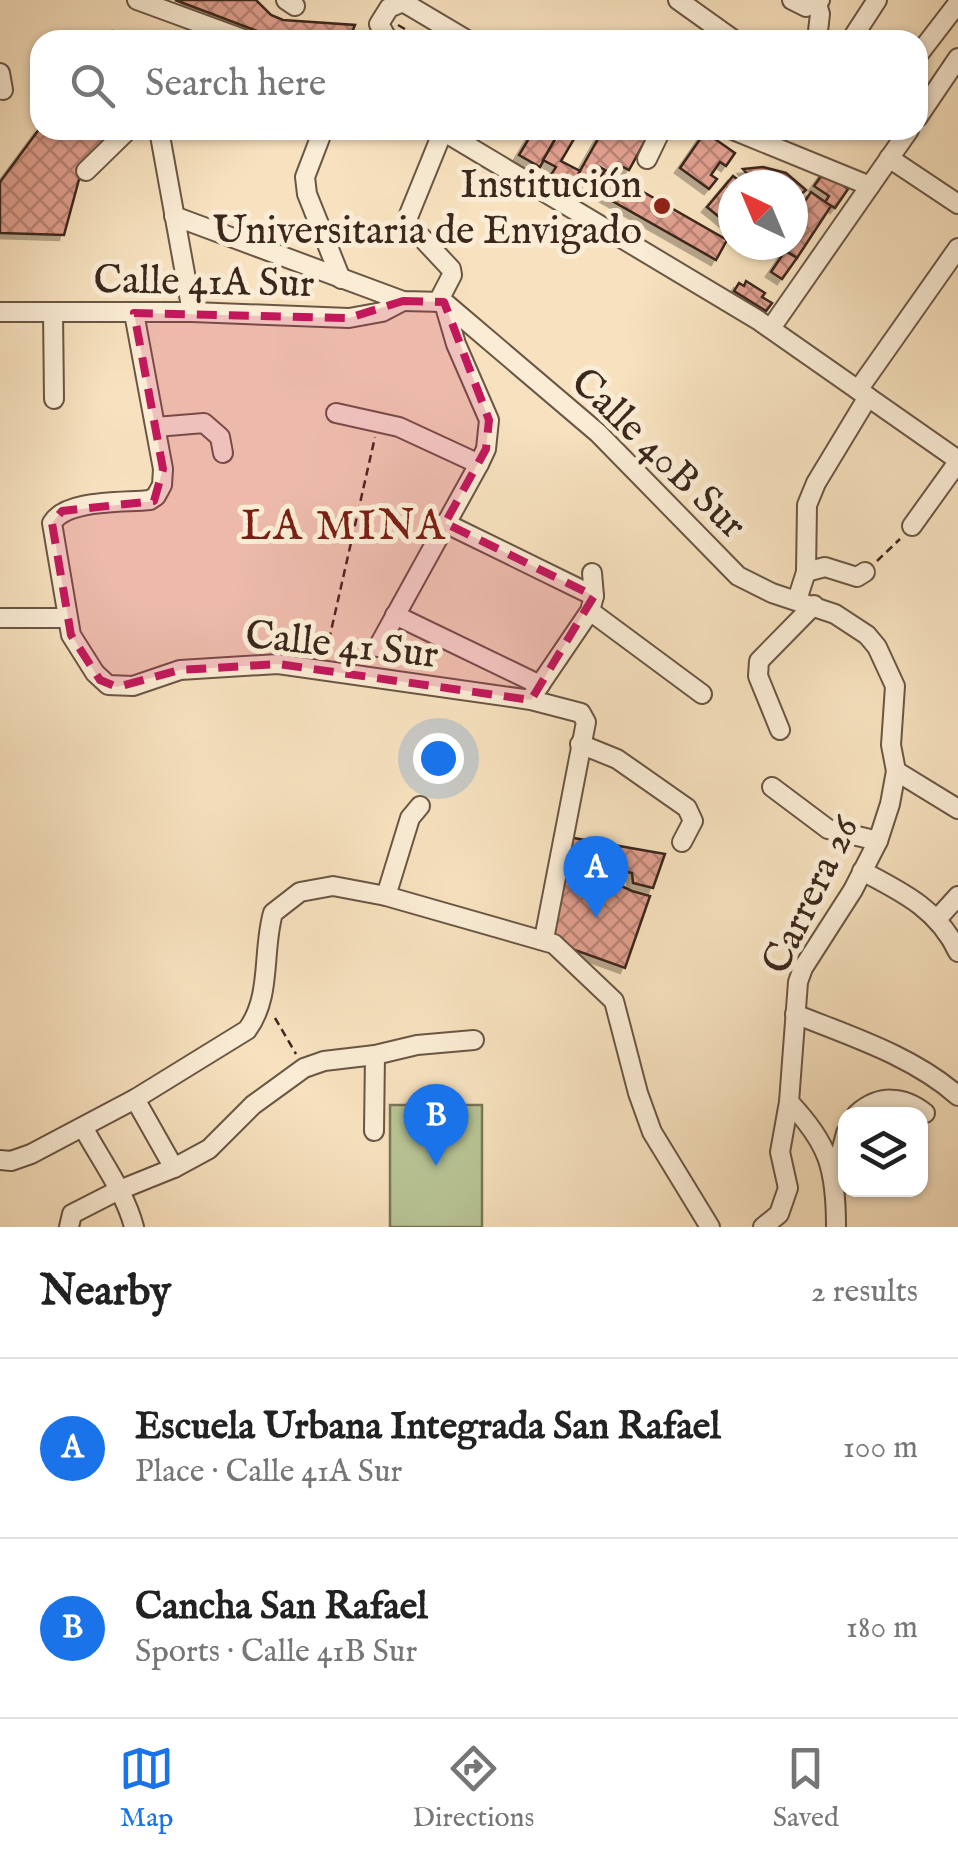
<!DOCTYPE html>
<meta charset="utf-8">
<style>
body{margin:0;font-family:"IM FELL English",serif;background:#f2f2f2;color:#222}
.controls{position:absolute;right:30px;bottom:30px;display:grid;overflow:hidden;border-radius:20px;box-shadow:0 2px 8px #0004}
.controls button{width:90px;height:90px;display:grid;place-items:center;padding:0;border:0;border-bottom:2px solid #e0e0e0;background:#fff;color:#222;font:50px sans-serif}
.compass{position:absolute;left:718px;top:170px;width:90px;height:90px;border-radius:50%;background:#fff;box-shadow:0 2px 8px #0004;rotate:316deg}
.you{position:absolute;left:438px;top:758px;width:35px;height:35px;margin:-25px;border:8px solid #fff;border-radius:50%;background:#1a73e8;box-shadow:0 0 0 15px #1a73e833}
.badge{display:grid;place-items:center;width:65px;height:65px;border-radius:50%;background:#1a73e8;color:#fff;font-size:32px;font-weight:700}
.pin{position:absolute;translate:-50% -82px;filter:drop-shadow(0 2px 5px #0008)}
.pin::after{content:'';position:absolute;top:52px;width:35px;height:30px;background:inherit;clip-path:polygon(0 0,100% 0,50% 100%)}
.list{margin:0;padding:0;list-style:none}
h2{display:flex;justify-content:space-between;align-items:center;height:130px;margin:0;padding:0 40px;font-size:42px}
h2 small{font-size:32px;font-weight:400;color:#767676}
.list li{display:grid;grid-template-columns:65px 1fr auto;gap:30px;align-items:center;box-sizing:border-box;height:180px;padding:0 40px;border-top:2px solid #e0e0e0}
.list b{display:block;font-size:38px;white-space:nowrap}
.list p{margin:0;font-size:32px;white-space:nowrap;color:#767676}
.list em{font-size:32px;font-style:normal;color:#767676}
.icon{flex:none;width:55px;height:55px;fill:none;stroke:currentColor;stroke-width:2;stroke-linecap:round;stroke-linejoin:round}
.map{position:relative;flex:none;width:958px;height:1227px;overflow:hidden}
.search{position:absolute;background:#fff;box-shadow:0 2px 8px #0004;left:30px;right:30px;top:30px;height:110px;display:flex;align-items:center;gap:25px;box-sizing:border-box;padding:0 35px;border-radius:30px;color:#767676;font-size:38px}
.sheet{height:490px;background:#fff}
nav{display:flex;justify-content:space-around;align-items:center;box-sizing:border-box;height:140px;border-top:2px solid #e0e0e0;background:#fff;font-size:28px;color:#767676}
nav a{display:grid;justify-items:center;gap:5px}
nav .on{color:#1a73e8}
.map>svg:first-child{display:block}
.garden{fill:#b8c495;stroke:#7a7658;stroke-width:2.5}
.building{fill:url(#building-cross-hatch);stroke:#3b271c;stroke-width:2.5;filter:url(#shadow)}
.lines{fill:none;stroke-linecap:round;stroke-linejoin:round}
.minor-casing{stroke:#6a5644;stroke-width:22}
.path{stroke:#3b271c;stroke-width:2.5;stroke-dasharray:8 5;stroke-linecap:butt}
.minor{stroke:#faecd5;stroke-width:18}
.marked{fill:#c2185b;fill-opacity:0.2;stroke:#c2185b;stroke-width:8;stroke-dasharray:20 12;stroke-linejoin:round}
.poi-dot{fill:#8f2418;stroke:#faecd5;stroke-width:4}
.labels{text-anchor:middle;stroke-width:10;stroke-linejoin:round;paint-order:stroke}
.poi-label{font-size:40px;fill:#3b271c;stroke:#faecd5;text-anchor:end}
.street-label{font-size:40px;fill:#3b271c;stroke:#faecd5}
.neighbourhood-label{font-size:42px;letter-spacing:2.5px;fill:#7a1f14;stroke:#faecd5}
</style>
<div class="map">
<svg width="958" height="1227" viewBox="0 0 958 1227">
<defs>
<pattern id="building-cross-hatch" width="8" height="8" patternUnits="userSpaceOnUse" patternTransform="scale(2.5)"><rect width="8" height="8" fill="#e09f8e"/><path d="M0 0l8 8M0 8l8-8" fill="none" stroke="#b78273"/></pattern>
<filter id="shadow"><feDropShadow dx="-5" dy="5" stdDeviation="0" flood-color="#0004"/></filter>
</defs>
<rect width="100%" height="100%" fill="#f7e1be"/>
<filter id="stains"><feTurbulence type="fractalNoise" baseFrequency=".002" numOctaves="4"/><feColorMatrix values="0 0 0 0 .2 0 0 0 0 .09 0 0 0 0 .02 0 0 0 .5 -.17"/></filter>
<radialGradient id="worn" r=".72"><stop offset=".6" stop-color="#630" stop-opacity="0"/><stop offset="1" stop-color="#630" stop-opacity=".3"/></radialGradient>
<rect class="garden" x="390" y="1105" width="92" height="122"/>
<g class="building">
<polygon points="175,0 256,0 271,15 283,20 355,25 349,40 281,40"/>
<polygon points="112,31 188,40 106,40"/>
<polygon points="40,128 120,130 81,172 64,235 0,233 0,182"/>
<polygon points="534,130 544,130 556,137 540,167 519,155"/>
<polygon points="603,130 651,130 629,170 621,166 615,176 598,166 588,185 576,178"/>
<polygon points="560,131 574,139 561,161 580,171 569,190 549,178 556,167 543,160"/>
<polygon points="705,132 735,153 726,166 720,162 711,175 717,179 709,189 680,168"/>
<polygon points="763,167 786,173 806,190 793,201 793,185 757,185 743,169"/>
<polygon points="605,170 727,240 716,260 593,190"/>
<polygon points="824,172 848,189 835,208 825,202 829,196 814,186"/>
<polygon points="748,174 755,182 733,185 733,210 724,221 707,207 733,176 741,182"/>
<polygon points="811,192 831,206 797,258 777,245 793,245 793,219"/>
<polygon points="785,251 797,258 782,279 771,272"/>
<polygon points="746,281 765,293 762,297 772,303 766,311 734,291 739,283 744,286"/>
<polygon points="568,837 665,854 653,888 633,883 632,873 588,863 585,869 562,866"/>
<polygon points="562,866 585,869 632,891 650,896 625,968 544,939"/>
</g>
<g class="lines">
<g class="minor-casing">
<g id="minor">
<polyline points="137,0 246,40"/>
<polyline points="286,0 295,6"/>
<polyline points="678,0 734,40"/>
<polyline points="792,0 806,7 820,0"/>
<polyline points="817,4 820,14 817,40"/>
<polyline points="388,40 379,24 389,8 403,2 467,40"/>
<polyline points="851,40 877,0"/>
<polyline points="918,55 958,3"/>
<polyline points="0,73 3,90"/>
<polyline points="918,117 958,58"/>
<polyline points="159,130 192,312"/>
<polyline points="323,130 305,177 307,194 341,279"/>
<polyline points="441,130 758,320 958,460"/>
<polyline points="733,130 870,186"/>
<polyline points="889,158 958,204"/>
<polyline points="647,159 661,130"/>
<polyline points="86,171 128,130"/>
<polyline points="174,216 403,301 444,302 598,433 738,576 772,593 835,614 867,635 877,647 895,686 891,745 896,771 890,804 878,841 853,890 803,968 798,982 789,1102 780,1152 788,1188 779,1214 763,1227"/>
<polyline points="438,302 452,275 451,269 408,223 408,217 443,131"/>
<polyline points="0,312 192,312 349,318 382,312 403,301"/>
<polyline points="53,312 54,399"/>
<path d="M134 313 163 469 162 485 156 496 150 500C124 503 66 499 52 523L71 635 95 673 108 685 133 686 180 670 278 664 531 700 581 713 586 722 544 939"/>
<polyline points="771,328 909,130"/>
<polyline points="858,390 958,248"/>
<polyline points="336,413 399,427 479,464"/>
<polyline points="156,427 204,423 220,437 223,453"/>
<polyline points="445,523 594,596"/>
<polyline points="912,526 958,462"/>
<polyline points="806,572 825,567 857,577 865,572"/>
<polyline points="797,600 806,572 807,505 816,483 868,397"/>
<polyline points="590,611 702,694"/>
<polyline points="395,615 540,685"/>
<polyline points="0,618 66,618"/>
<polyline points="378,647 479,464 486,449 489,420 456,344 444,303"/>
<polyline points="533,695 590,611 594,596 592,573"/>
<polyline points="780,730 758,676 759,661 814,605"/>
<polyline points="580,744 617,759 687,808 693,821 682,842"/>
<polyline points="896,771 958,809"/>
<polyline points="772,787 828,829 878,841"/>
<path d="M862 871C902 892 938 909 958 952"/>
<polyline points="386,896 410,818 420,806"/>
<polyline points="938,918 958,896"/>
<path d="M795 1014C850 1036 913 1056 958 1096"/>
<polyline points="135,1099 174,1168"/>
<path d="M789 1102C829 1144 836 1169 836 1227"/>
<path d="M857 1114C879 1094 904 1096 925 1113"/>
<path d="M83 1127C100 1159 125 1192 134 1227"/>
<polyline points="374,1131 375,1055"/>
<path d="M0 1160 11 1161 31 1154 135 1099 247 1030C272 997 262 951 273 913L300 892 333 886 386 896 554 944 614 1001 638 1093 652 1132 710 1227"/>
<polyline points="836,1171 846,1133"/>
<polyline points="69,1227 72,1214 117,1191 174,1168 209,1149 253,1105 304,1068 324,1061 375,1055 417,1045 474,1040"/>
</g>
</g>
<g class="path">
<polyline points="398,25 424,40"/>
<polyline points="877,561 900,539"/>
<polyline points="326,653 375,437"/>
<polyline points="275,1018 296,1054"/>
</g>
<use href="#minor" class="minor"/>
</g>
<path class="marked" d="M403 301 444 302 489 420 486 449 445 523 594 596 531 700 278 664 180 670 117 687 100 680 71 635 52 523 62 511 154 501 163 469 134 313 349 318Z"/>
<circle class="poi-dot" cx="662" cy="206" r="10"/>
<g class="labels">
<g class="poi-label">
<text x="642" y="197">Institución<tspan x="642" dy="46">Universitaria de Envigado</tspan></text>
</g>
<g class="street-label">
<text transform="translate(204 280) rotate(1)" y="14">Calle 41A Sur</text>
<text transform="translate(660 452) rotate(44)" y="14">Calle 40B Sur</text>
<text transform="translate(342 643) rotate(6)" y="14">Calle 41 Sur</text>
<text transform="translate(809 894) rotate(-64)" y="14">Carrera 26</text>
</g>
<g class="neighbourhood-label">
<text x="344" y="539">LA MINA</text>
</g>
</g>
<rect width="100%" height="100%" filter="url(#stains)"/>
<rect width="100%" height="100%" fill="url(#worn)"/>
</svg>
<div class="controls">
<button><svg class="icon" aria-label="layers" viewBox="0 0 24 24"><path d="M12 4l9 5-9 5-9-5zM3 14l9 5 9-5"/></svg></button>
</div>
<svg class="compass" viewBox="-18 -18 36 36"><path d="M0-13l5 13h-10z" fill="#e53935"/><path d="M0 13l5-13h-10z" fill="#767676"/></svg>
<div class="you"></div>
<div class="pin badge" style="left:596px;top:918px">A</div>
<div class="pin badge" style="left:436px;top:1166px">B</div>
<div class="search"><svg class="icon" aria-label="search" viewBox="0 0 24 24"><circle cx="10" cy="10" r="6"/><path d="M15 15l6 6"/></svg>Search here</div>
</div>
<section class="sheet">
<h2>Nearby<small>2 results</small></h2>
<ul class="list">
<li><span class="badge">A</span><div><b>Escuela Urbana Integrada San Rafael</b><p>Place · Calle 41A Sur</p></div><em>100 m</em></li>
<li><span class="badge">B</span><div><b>Cancha San Rafael</b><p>Sports · Calle 41B Sur</p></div><em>180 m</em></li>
</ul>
</section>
<nav>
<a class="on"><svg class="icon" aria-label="map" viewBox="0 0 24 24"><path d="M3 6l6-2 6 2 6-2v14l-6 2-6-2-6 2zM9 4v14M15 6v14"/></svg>Map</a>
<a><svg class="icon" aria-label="directions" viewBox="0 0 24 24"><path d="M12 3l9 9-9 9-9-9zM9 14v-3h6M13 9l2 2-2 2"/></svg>Directions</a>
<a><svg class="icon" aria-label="saved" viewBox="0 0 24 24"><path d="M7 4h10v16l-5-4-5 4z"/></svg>Saved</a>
</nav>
